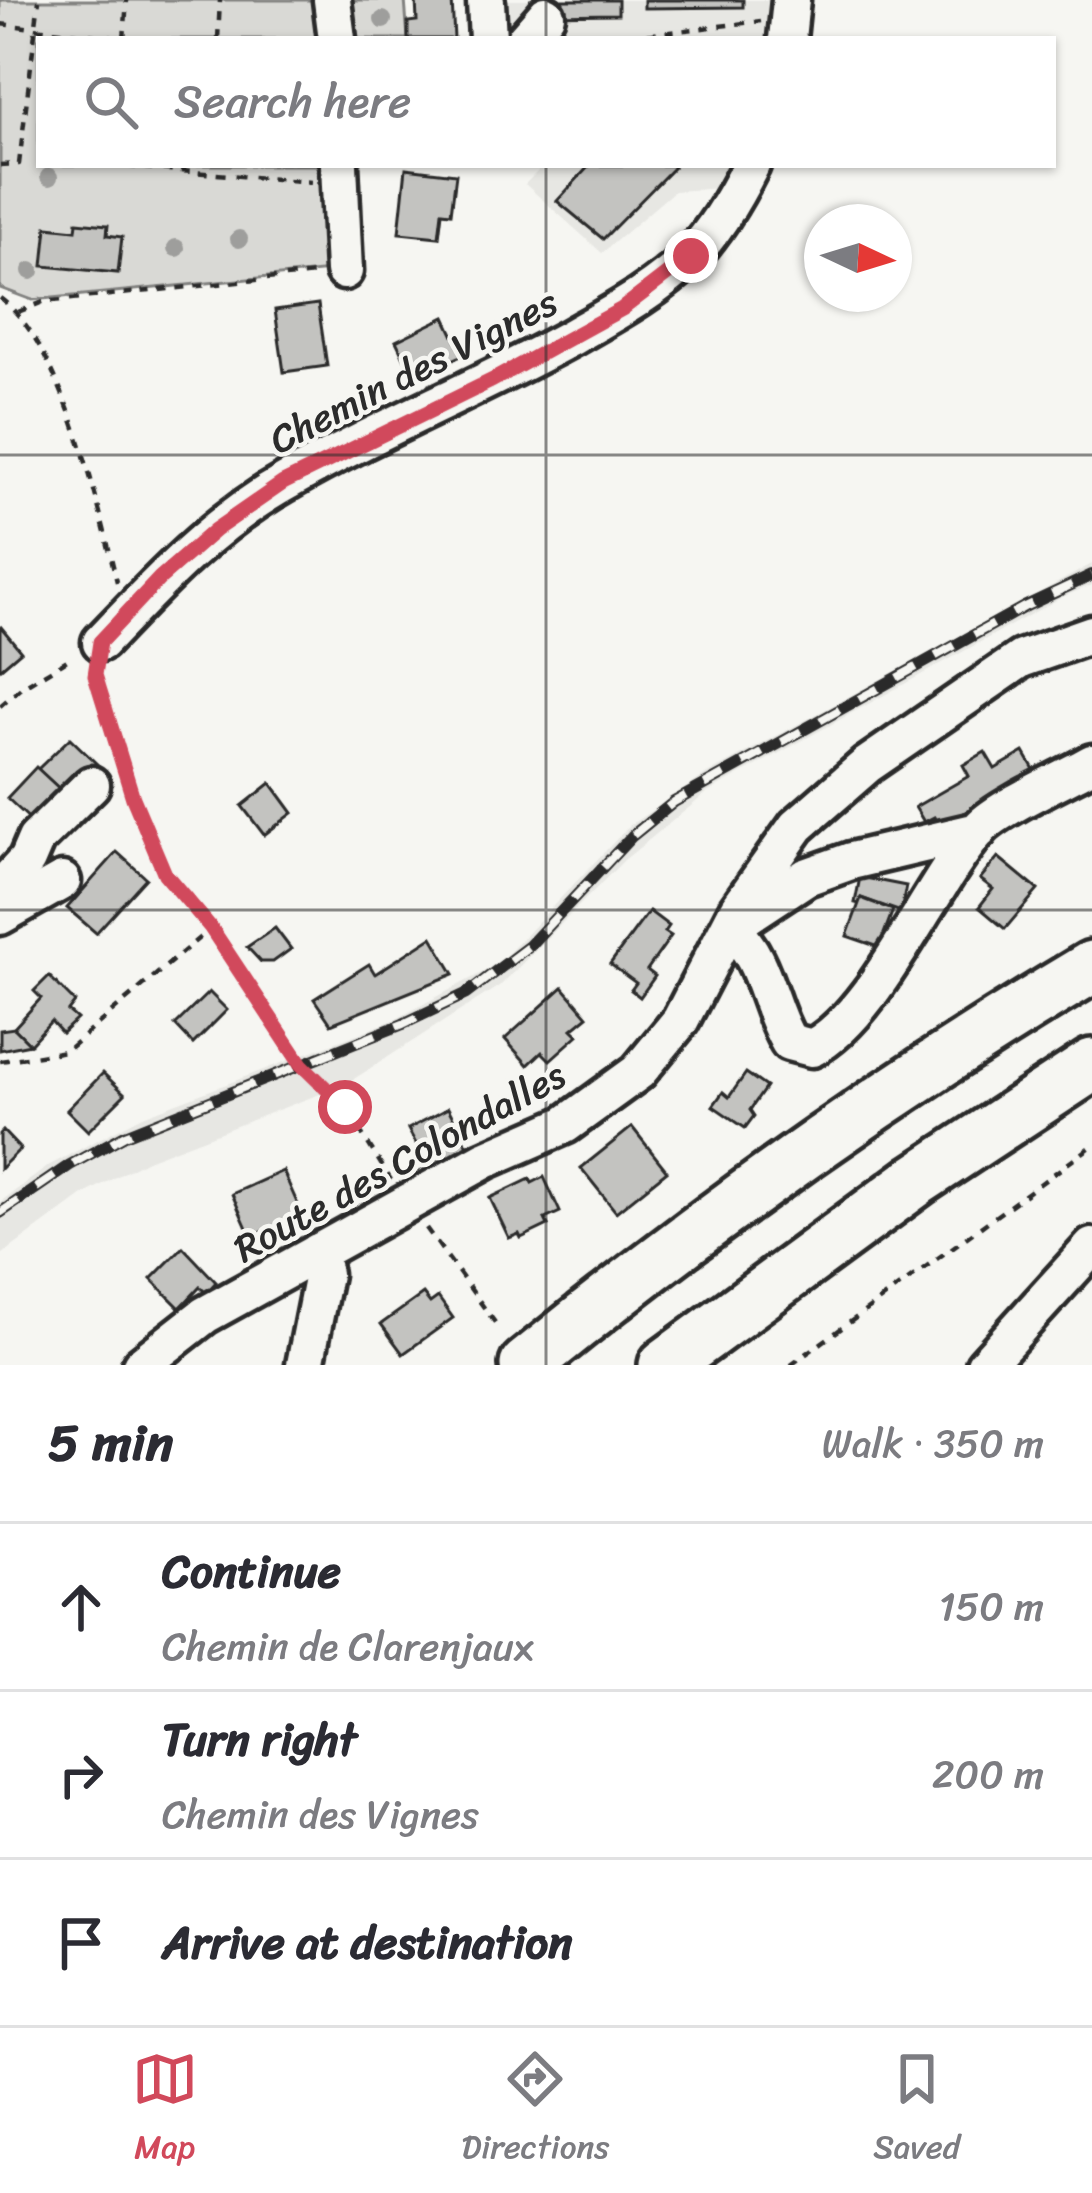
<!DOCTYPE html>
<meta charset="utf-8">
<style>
body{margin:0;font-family:Sriracha,sans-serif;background:#f7f7f7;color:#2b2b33}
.compass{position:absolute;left:804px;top:204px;width:108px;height:108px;border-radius:50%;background:#fff;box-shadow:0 3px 9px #0004;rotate:94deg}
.stop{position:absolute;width:36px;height:36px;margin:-27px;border:9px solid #d1495b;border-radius:50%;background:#fff}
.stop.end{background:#d1495b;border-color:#fff;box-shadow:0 3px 12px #0008}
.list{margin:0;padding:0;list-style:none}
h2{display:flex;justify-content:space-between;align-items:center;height:156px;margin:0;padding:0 48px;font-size:51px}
h2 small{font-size:39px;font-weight:400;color:#7c7c81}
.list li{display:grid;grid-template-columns:78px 1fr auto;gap:36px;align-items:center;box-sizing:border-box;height:168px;padding:0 48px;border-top:3px solid #e1e1e2}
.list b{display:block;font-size:45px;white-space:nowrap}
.list p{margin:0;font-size:39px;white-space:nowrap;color:#7c7c81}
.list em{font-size:39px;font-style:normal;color:#7c7c81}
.icon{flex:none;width:66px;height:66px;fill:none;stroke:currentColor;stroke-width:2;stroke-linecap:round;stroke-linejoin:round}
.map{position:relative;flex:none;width:1092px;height:1365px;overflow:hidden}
.search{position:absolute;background:#fff;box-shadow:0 3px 9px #0004;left:36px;right:36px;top:36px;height:132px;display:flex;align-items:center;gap:30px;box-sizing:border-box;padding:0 42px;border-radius:0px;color:#7c7c81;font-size:45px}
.sheet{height:660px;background:#fff}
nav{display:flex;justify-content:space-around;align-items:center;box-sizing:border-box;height:168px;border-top:3px solid #e1e1e2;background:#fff;font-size:33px;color:#7c7c81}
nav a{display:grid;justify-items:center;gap:6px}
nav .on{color:#d1495b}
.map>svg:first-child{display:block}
.built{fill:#e7e7e3}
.green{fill:#d9d9d5;stroke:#828280;stroke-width:3}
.building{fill:#c3c3c0;stroke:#2b2b2b;stroke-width:3}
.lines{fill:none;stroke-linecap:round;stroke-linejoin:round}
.minor-casing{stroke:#2b2b2b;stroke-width:45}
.highway-casing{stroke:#2b2b2b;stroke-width:60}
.path{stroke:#2b2b2b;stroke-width:4.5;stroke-dasharray:9 9;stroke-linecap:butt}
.minor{stroke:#f6f6f2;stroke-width:36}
.highway{stroke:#f6f6f2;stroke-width:51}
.rail-casing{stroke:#2b2b2b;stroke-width:12}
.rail{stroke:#f6f6f2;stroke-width:8;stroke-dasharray:22;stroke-linecap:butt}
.tree{fill:#9e9e9c}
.route{stroke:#d1495b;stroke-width:15}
.grid{fill:none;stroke:#2b2b2b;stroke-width:3;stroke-opacity:0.55}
.labels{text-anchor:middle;stroke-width:9;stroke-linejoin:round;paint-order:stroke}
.street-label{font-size:39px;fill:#2b2b2b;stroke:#f6f6f2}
</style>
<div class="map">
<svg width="1092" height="1365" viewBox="0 0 1092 1365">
<rect width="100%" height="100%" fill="#f6f6f2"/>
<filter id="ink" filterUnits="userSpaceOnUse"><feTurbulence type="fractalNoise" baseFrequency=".00833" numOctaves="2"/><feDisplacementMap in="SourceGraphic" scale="24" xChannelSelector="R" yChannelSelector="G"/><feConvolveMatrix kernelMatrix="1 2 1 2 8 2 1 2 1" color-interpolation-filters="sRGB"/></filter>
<g filter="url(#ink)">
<g class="built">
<polygon points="467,0 791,0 787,39 474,39"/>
<polygon points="544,165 751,165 722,188 674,191 602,253 525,184"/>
<polygon points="1092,564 1092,585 1062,597 707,793 624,860 502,984 346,1084 147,1160 83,1195 0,1256 0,1202 50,1165 143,1116 396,1019 498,964 630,825 707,774"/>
</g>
<g class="green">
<polygon points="0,0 320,0 327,39 39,39 39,165 331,165 331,271 32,300 0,288"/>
<polygon points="343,0 405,0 408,39 344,39"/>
</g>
<g class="building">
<polygon points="416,0 452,0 454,39 408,39 408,22 417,21"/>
<polygon points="529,0 618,0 618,14 546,15 546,2"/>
<polygon points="644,0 743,0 743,7 644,8"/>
<polygon points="590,165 671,165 674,167 603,239 557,201"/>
<polygon points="406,168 456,174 451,213 442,212 439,237 399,233"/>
<polygon points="77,222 108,225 107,235 122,237 118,273 43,266 47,227 76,230"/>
<polygon points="318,304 327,366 284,372 275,310"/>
<polygon points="445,317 463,355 414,378 396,341"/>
<polygon points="1,627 21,651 0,669 0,628"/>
<polygon points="70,738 99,766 69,798 38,769"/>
<polygon points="985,752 995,769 1024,752 1035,771 972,807 974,812 942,831 934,817 924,822 915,807 969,776 963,765"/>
<polygon points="36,767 65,794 35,824 7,798"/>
<polygon points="271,783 293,813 264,835 242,806"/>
<polygon points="117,852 146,878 96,933 67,908"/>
<polygon points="998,857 1038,890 1005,929 979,907 993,889 980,879"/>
<polygon points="860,877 906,886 901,912 861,898 859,904 855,903"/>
<polygon points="861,898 893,910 879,947 847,936"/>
<polygon points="649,911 669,926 665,932 671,936 647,970 655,976 640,997 631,990 636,983 610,964"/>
<polygon points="275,928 291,949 273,962 261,962 247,947"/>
<polygon points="432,937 454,974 331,1024 314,999 369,964 375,974"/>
<polygon points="49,976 75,1002 68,1011 77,1019 62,1033 51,1021 30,1044 14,1028 41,998 34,991"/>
<polygon points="563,987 588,1016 572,1029 578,1035 550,1060 542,1052 528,1065 505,1039"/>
<polygon points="209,992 227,1010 193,1044 175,1025"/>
<polygon points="14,1028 30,1044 0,1050 0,1030"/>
<polygon points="103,1073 125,1094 88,1131 67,1110"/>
<polygon points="746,1073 766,1087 750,1110 754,1116 745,1128 713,1106 723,1092 729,1097"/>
<polygon points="448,1108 469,1148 429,1168 408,1129"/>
<polygon points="632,1127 667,1171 616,1212 581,1168"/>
<polygon points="3,1131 20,1149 0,1169 0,1134"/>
<polygon points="283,1171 302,1214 251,1237 232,1194"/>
<polygon points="544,1177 560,1212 545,1219 548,1225 521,1238 519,1234 509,1238 490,1198 530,1179 532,1183"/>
<polygon points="183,1247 216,1282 206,1293 200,1287 180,1308 151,1279"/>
<polygon points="423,1294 430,1303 438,1297 453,1318 403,1354 381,1324"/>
</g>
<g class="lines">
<g class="minor-casing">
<g id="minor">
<polyline points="332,0 337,39"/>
<polyline points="486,2 488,39"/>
<polyline points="525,39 546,15"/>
<polyline points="787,39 791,0"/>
<polyline points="339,165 344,271"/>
<path d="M101 642C157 583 214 522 286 482 378 429 477 389 570 338 612 314 657 290 691 256 716 230 735 197 751 165"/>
<path d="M978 831 851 861 806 877 730 927C766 959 766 1003 789 1042L812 1048C876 1015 930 884 980 828 998 808 1065 778 1092 763"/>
<polyline points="0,889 27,860 36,839 91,785"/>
<polyline points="0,916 62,881"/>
<polyline points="141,1365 205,1315 485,1160 565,1125 638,1072 680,1021 738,909 797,826 867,765 1021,659 1092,634"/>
<polyline points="305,1365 323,1274 318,1252"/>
<polyline points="985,1365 1092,1247"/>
</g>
</g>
<g class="highway-casing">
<g id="highway">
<path d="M526 1365C704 1220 894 1085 1092 967"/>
<polyline points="665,1365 917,1180 1092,1065"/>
</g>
</g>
<g class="path">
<polyline points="0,24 128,39"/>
<polyline points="124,39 127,0"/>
<polyline points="218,39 220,0"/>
<polyline points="612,39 761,21"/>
<polyline points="0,165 19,164 39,0"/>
<polyline points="109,165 311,182"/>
<path d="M0 298C64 346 98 505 117 582"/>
<polyline points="18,312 43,302 315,274"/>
<polyline points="95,667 133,798 165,874 211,928 301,1064 345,1107 391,1180"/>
<polyline points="0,706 22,687 74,656"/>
<polyline points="0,1061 66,1051 211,928"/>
<polyline points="426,1228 499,1328"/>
<polyline points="791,1365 1092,1146"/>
</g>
<use href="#minor" class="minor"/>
<use href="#highway" class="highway"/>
<g class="rail-casing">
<polyline id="rail" points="0,1213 70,1165 125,1135 403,1024 466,994 529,946 632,836 674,802 1024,607 1092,575"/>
</g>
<use href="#rail" class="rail"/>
</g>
<g class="tree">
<circle cx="383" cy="20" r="9"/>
<circle cx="49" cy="177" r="9"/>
<circle cx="239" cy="239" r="9"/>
<circle cx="176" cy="248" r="9"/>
<circle cx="31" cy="271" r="9"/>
</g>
</g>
<g class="lines" filter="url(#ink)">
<polyline class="route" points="345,1107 301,1064 211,928 165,874 133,798 95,675 100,642 160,578 215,530 283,483 493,380 622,309 691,256"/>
</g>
<path class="grid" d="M546 0V39M546 165V1365M0 455H1092M0 910H1092"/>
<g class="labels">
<g class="street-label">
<text transform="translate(413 370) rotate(-27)" y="14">Chemin des Vignes</text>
<text transform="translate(399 1161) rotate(-29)" y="14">Route des Colondalles</text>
</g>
</g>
</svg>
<svg class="compass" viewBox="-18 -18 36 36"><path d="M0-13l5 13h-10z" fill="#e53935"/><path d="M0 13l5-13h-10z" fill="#7c7c81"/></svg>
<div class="stop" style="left:345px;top:1107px"></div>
<div class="stop end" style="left:691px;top:256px"></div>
<div class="search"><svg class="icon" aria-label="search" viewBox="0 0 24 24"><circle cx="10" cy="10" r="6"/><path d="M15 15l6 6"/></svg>Search here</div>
</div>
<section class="sheet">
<h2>5 min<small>Walk · 350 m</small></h2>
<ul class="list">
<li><svg class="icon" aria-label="ahead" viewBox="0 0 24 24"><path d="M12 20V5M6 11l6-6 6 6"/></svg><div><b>Continue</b><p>Chemin de Clarenjaux</p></div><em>150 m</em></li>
<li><svg class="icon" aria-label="right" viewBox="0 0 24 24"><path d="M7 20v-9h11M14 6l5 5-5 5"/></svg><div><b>Turn right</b><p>Chemin des Vignes</p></div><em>200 m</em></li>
<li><svg class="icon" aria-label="arrive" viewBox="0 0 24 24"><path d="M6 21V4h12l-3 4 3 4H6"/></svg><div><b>Arrive at destination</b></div></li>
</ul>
</section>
<nav>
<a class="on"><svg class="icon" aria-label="map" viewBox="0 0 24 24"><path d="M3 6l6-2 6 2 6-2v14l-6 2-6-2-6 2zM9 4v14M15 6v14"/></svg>Map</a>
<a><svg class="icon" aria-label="directions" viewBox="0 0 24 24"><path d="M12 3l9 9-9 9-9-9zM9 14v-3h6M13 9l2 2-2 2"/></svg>Directions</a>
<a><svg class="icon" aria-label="saved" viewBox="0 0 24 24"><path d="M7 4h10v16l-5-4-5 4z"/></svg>Saved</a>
</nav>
